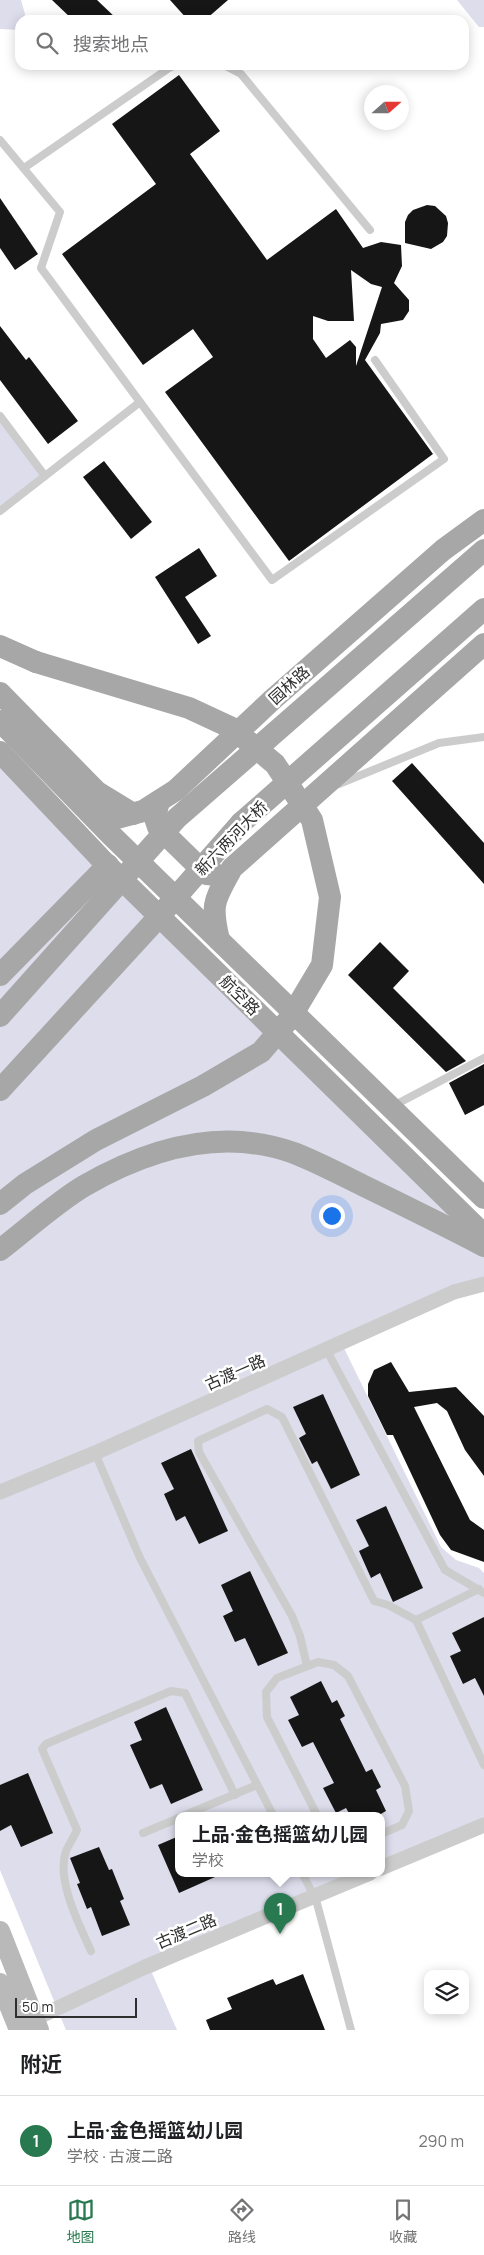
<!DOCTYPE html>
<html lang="zh">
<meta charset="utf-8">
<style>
body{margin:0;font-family:Manrope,"Noto Sans SC",sans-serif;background:#f6f6f6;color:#202124}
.controls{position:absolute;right:15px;bottom:15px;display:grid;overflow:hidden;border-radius:10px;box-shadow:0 2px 12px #0003}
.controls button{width:45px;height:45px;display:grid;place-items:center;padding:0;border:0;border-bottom:1px solid #e0e0e0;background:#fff;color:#202124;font:25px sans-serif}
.compass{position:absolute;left:364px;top:85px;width:45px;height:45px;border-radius:50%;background:#fff;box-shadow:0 2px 12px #0003;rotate:69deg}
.scale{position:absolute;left:15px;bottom:12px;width:122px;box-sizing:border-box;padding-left:5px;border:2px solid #2f2f2f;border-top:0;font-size:14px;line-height:18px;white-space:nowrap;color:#2f2f2f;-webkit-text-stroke:4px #fff;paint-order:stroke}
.you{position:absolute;left:331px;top:1215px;width:18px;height:18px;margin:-12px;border:4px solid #fff;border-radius:50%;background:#1a73e8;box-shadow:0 0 0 8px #1a73e833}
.badge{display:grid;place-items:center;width:32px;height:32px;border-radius:50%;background:#297950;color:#fff;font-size:16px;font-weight:700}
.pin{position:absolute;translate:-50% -41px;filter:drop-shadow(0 1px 2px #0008)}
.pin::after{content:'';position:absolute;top:26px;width:18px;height:15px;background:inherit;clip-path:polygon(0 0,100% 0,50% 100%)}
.popup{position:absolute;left:175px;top:1812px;width:210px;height:65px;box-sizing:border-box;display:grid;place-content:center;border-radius:10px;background:#fff;filter:drop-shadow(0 1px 4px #0005);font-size:16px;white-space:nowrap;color:#757577}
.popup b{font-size:19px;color:#202124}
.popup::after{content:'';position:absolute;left:50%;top:100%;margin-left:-10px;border:10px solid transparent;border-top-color:#fff}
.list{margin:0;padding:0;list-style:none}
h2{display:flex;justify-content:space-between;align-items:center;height:65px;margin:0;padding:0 20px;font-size:21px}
h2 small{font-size:16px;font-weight:400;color:#757577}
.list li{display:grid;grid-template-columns:32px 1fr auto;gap:15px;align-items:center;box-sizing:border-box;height:90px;padding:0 20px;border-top:1px solid #e0e0e0}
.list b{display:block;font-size:19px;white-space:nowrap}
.list p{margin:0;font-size:16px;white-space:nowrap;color:#757577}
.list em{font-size:16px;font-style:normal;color:#757577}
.icon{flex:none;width:28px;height:28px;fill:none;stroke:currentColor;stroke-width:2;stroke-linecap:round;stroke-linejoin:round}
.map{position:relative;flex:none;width:484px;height:2030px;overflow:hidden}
.search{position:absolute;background:#fff;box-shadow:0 2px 12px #0003;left:15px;right:15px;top:15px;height:55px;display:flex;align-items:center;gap:12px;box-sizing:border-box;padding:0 18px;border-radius:15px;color:#757577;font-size:19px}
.sheet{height:155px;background:#fff}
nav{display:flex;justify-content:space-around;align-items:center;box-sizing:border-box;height:70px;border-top:1px solid #e0e0e0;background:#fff;font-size:14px;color:#757577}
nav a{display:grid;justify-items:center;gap:2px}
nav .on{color:#297950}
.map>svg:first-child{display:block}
.green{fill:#ddddec}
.building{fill:#161616;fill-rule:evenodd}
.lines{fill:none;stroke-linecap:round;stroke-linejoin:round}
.service{stroke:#ccc;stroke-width:8}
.minor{stroke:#ccc;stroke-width:15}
.secondary{stroke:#b9b9b9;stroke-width:20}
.primary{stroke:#a7a7a7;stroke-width:22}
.primary-bridge{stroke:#a7a7a7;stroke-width:22}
.labels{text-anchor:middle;stroke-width:5;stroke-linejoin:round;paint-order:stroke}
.street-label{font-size:16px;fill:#2f2f2f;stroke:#fff}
</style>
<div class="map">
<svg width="484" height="2030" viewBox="0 0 484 2030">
<rect width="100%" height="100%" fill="#fff"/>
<g class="green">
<polygon points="0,0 21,0 25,14 23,20 20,20 20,30 0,29"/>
<polygon points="457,0 484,0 484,27 479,27"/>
<polygon points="0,416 45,476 0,511"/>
<polygon points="0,752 484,1235 484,1284 342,1344 441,1547 456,1560 479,1568 484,1573 484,1825 381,1868 381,1815 179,1815 179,1873 370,1873 315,1896 152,1973 177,2030 66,2030 0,1870"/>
</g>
<g class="building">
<polygon points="52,0 97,0 118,20 73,20"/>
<polygon points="170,0 228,0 205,20 188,20"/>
<path d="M179 75 220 131 190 154 267 260 336 209 363 248 381 242 401 245 402 266 394 283 409 300V311L403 320 381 324 380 333 365 360 433 454 289 561 165 392 213 357 193 329 143 365 62 254 156 184 112 124ZM351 270 371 284 382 287 356 366V347L350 340 326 358 313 339V316L328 321H354Z"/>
<polygon points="0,198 38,254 15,270 0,248"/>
<polygon points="427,205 435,206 446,216 448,223 447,236 443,242 431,249 405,243 405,222 408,215 413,210"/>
<polygon points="0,326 26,360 29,357 78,421 48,444 0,380"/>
<polygon points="104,461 152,522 131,539 83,477"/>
<polygon points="199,548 217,576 185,597 211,636 198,644 155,577"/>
<polygon points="412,763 484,843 484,884 392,781"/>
<polygon points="380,942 409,971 393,988 466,1061 446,1072 348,975"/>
<polygon points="484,1064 484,1105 465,1115 449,1083"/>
<polygon points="391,1362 409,1392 456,1387 484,1416 484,1476 465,1450 447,1411 437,1403 414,1407 470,1520 484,1530 484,1562 451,1550 440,1535 393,1435 387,1435 368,1396 368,1384 374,1370"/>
<polygon points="323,1394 360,1475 331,1489 317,1461 312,1464 299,1438 306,1434 293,1407"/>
<polygon points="191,1449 228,1531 199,1544 185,1516 176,1521 164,1494 174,1489 161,1463"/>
<polygon points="386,1506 423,1588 393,1602 380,1573 371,1578 359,1551 369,1546 356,1520"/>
<polygon points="250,1571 288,1653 258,1666 245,1638 235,1642 223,1616 233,1611 221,1585"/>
<polygon points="484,1617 484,1696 475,1678 463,1684 450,1656 461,1651 452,1633"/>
<polygon points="321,1681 332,1703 337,1700 345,1716 340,1719 366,1772 372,1769 381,1787 376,1790 386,1811 379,1815 350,1815 346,1808 336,1813 323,1788 334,1783 313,1742 302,1747 288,1720 299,1715 290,1697"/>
<polygon points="166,1707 203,1790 171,1804 162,1784 150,1789 130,1745 142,1740 134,1722"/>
<polygon points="28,1773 53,1833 21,1847 11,1825 0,1831 0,1785"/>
<polygon points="179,1836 179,1873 224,1873 179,1893 158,1845"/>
<polygon points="99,1847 109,1870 112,1869 124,1899 120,1901 130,1925 102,1936 91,1907 87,1909 77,1884 80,1883 70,1858"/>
<polygon points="303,1974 325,2030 210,2030 206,2020 232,2009 227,1998 273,1979 276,1985"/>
</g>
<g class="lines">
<g class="service">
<polyline points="224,65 241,74 370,230"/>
<polyline points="0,140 60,212 41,268 140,402"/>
<polyline points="24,168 169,68 176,65"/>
<polyline points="0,416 45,476"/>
<polyline points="0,511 140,402 272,580 444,459 375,360"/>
<polyline points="339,784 439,743 484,737"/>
<polyline points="393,1106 484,1058"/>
<polyline points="327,1351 445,1570 484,1593"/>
<polyline points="95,1453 140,1558 273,1815"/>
<polyline points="416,1620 479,1589"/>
<polyline points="307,1666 300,1636 292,1616 199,1452 198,1441 267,1409 282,1417 374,1601 388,1605 416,1620 484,1765"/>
<polyline points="185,1815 257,1785"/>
<polyline points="317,1815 267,1717 266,1692 277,1678 318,1662 334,1665 348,1676 405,1786 409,1811 402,1825 381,1834"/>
<polyline points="143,1833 179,1818"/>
<polyline points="302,1873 314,1896"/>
<polyline points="315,1896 351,2030"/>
<path d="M91 1951C79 1924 56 1880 66 1851 69 1844 74 1837 77 1830L42 1749 46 1744 171 1691 185 1693 235 1795"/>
</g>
<g class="minor">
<polyline points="0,1492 95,1453 454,1292 484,1284"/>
<polyline points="381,1868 484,1825"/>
<polyline points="26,2023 145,1967 370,1873"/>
</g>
<g class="secondary">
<polyline points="0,1931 39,2030"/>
<polyline points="0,1983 19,2030"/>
</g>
<g class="primary">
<polyline points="0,646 36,662"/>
<polyline points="0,693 97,792 133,814"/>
<polyline points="0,721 110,834 484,1198"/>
<polyline points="0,752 104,862 484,1235"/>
<polyline points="159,801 155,818 158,827 206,874 218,875"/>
<polyline points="89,810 109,820 143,811 176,790 272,700 443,550 484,520"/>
<polyline points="241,823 484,609"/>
<path d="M219 940C210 902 215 900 232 868L484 644"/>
<polyline points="0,975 108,865"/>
<path d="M0 1250C26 1230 57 1202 84 1186 148 1149 222 1127 294 1153 317 1162 340 1174 362 1185 403 1205 444 1225 484 1246"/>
</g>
<g class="primary-bridge">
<polyline points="0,1016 177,818 484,550"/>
<polyline points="0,1090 155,921 241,823"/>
<polyline points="0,1204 25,1184 96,1140 203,1086 261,1052 291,1017 322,965 330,897 312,820 275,764 232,728 189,708 36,662"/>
</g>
</g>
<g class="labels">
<g class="street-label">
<text transform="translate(289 685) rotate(-42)" y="6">园林路</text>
<text transform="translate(231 838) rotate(-46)" y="6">新六两河大桥</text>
<text transform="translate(240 995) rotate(45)" y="6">航空路</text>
<text transform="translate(235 1372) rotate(-24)" y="6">古渡一路</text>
<text transform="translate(186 1931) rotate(-23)" y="6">古渡二路</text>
</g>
</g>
</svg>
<div class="controls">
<button><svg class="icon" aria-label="layers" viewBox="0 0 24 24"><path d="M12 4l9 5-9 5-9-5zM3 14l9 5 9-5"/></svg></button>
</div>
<svg class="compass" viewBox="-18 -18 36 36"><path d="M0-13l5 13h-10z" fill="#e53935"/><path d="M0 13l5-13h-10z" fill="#757577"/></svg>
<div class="scale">50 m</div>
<div class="you"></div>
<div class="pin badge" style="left:280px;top:1934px">1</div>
<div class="popup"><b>上品·金色摇篮幼儿园</b>学校</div>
<div class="search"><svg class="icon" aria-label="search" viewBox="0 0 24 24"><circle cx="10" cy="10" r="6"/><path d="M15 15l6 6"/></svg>搜索地点</div>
</div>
<section class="sheet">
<h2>附近<small></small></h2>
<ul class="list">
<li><span class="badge">1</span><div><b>上品·金色摇篮幼儿园</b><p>学校 · 古渡二路</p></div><em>290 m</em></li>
</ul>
</section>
<nav>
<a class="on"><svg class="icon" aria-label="map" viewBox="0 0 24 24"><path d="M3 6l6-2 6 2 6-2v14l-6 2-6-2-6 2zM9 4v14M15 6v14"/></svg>地图</a>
<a><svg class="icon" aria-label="directions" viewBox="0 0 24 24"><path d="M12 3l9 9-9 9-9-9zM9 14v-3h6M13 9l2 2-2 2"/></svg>路线</a>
<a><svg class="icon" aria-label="saved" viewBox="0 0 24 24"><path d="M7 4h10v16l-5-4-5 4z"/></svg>收藏</a>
</nav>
